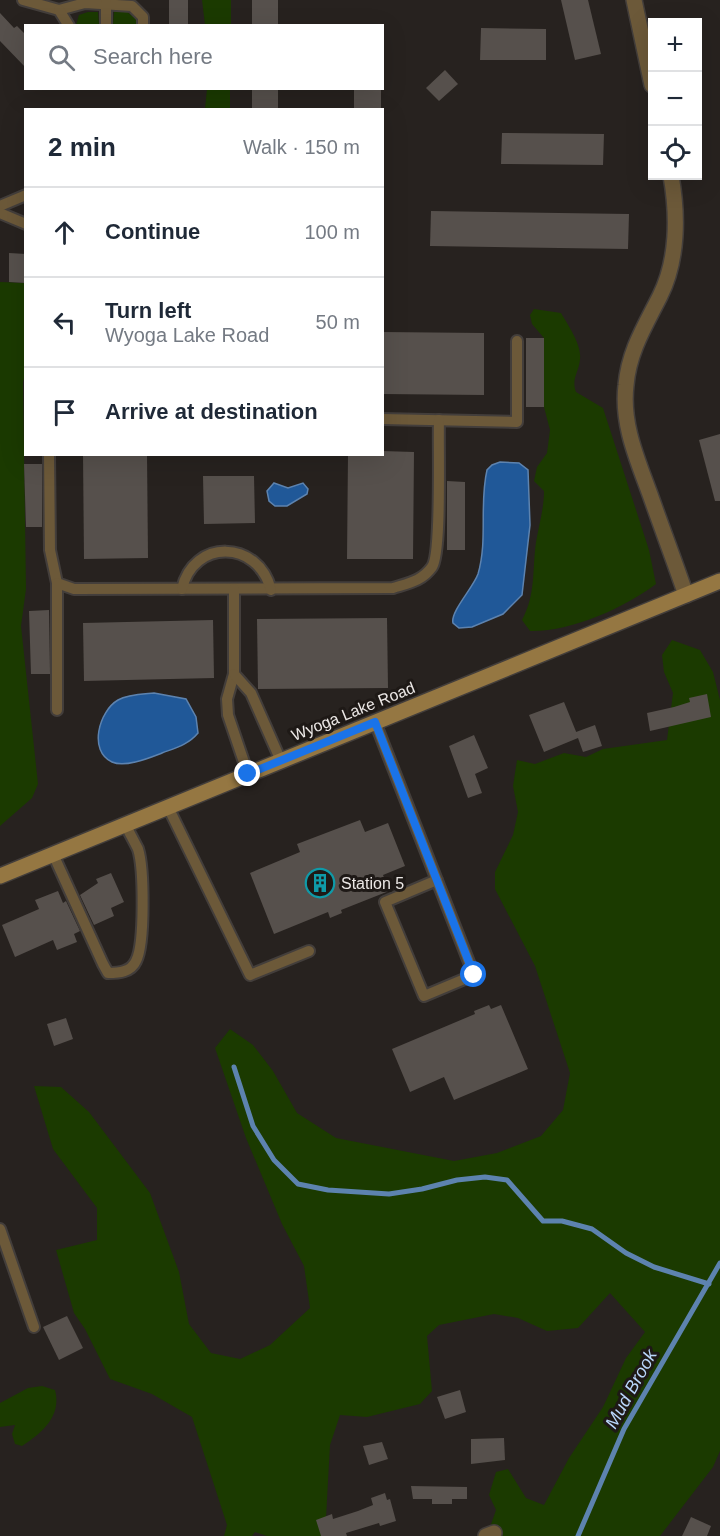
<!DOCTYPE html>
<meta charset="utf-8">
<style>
body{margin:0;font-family:Arial,sans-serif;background:#f6f6f7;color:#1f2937}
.controls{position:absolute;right:18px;top:18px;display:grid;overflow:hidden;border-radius:0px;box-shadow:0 6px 24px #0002}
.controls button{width:54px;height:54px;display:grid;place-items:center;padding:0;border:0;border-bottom:2px solid #e0e1e3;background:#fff;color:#1f2937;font:30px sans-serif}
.stop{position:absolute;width:18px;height:18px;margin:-14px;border:4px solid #1a73e8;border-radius:50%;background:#fff}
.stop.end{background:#1a73e8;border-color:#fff;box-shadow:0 2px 6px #0008}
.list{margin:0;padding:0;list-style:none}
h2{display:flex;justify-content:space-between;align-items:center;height:78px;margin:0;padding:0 24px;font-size:26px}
h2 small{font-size:20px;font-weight:400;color:#747a83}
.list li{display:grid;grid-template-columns:39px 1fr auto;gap:18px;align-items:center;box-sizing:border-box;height:90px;padding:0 24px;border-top:2px solid #e0e1e3}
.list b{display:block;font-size:22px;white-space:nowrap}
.list p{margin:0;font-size:20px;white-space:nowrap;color:#747a83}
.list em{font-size:20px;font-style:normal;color:#747a83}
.icon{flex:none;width:33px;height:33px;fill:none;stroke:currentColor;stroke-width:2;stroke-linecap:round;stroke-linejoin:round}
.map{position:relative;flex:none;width:720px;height:1536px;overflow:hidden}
.search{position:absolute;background:#fff;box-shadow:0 6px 24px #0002;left:24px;top:24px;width:360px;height:66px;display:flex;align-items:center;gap:15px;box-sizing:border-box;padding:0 21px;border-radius:0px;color:#747a83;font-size:22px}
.panel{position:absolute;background:#fff;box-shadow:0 6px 24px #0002;left:24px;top:108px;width:360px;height:348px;border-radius:0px}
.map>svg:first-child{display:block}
.green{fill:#1b3a00}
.water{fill:#205898;stroke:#5d83af;stroke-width:1.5}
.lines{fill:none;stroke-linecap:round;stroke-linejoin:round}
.stream{stroke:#5d83af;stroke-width:5}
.building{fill:#56504c}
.lane-casing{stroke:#433e3b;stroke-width:14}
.street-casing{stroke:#433e3b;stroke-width:18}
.secondary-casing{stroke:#433e3b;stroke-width:18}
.lane{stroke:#6c5939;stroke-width:10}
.street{stroke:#6c5939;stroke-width:15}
.secondary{stroke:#957742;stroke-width:15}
.route{stroke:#1a73e8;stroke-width:8}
.labels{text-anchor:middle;stroke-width:6;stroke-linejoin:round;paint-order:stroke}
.street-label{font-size:16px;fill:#ece8e6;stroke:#1e1916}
.poi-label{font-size:16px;fill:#ece8e6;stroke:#1e1916;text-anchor:start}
.water-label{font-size:18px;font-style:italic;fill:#b9d6fa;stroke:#1e1916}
</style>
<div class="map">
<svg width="720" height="1536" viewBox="0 0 720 1536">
<rect width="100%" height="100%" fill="#27221f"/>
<g class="green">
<polygon points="202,0 231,0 231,25 205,25"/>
<polygon points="88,12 98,12 99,25 76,25 79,15"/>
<polygon points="114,12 127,12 136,19 137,25 113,25"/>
<polygon points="207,89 230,89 230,109 205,109"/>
<polygon points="0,282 25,283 26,371 23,382 26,589 21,626 38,784 32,798 0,826"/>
<path d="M534 309 561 313C568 325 582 345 580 359 579 373 571 378 576 392L603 408 649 550 656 584C624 608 571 632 530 631L522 620C536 594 532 571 536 542 539 525 544 508 544 491L534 481 537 467 547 453 550 430 544 407V338L532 324 530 315Z"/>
<polygon points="672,640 700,650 713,672 720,700 720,1451 713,1467 660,1536 487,1536 496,1510 489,1495 496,1472 508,1469 526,1498 544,1505 569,1458 603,1407 626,1358 645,1332 610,1293 578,1328 547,1331 518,1318 494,1314 439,1325 427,1336 432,1391 420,1404 367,1417 340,1415 330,1445 325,1536 267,1536 255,1532 252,1536 224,1536 227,1525 192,1417 152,1394 110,1379 85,1329 74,1313 56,1250 97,1240 97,1208 53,1149 34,1086 61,1087 89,1112 150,1193 179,1272 189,1324 211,1353 240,1359 270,1345 310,1308 304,1266 282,1224 246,1138 215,1048 230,1029 253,1045 273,1071 297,1113 336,1138 454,1161 497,1153 541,1136 563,1110 570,1073 535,966 495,889 495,872 513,835 518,812 513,786 517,760 535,764 564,753 586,757 603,749 667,740 673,693 664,672 662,655"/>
<path d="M42 1386 55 1390C62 1416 42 1433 22 1446L15 1444 12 1434 15 1425 0 1427V1403L28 1388Z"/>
</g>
<g class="water">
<path d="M500 462 519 463 528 470 530 525 522 595 503 614 472 627 459 628 453 623C450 612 473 588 478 574 488 540 479 504 487 470L492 465Z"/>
<polygon points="274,483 288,488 303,483 308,489 307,494 287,506 275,506 269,501 267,491"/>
<path d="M154 693 186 699 196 717 198 733C188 745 175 748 162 753 149 758 125 768 112 762 88 751 99 711 118 700 128 694 143 694 154 693Z"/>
</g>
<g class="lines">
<g class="stream">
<polyline points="234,1067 253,1126 274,1160 298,1184 328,1190 389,1194 422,1189 457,1180 485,1177 507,1180 543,1221 562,1221 592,1229 626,1253 654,1267 709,1284"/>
<polyline points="578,1536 624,1429 720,1263"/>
</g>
</g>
<g class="building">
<rect x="169" y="0" width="19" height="26"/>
<rect x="252" y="0" width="26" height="26"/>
<polygon points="561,0 588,0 601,54 575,60"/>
<polygon points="0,13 14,28 17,26 26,35 26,68 0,41"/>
<polygon points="481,28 546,29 546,60 480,60"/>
<polygon points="445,70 458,84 439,101 426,88"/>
<rect x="252" y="88" width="26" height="22"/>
<rect x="354" y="88" width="27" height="22"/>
<polygon points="502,133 604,134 603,165 501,164"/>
<polygon points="431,211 629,214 628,249 430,246"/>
<polygon points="9,253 26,254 26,283 9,282"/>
<polygon points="382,332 484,333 484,395 382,394"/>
<rect x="526" y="338" width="18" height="69"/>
<polygon points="720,434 720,501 715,501 699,440"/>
<polygon points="382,451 414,452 413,559 347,559 348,454 382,454"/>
<polygon points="83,454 147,454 148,558 84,559"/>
<polygon points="24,464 42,464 42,527 26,527"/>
<polygon points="203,476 254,476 255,523 204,524"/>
<polygon points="447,481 465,482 465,550 447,550"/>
<polygon points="49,610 50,674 31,674 29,611"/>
<polygon points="387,618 388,688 258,689 257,619"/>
<polygon points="213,620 214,678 84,681 83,623"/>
<polygon points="707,694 711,717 650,731 647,713 674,707 690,702 689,698"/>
<polygon points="564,702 577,734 576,732 595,725 602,746 583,752 578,738 544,752 529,715"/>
<polygon points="474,735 488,768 475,774 482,793 468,798 449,746"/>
<polygon points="360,820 365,832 388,823 405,866 383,875 389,891 341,910 342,913 330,918 328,912 274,934 250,873 300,852 297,844"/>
<polygon points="111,873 124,902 111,908 114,916 94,925 80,895 98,883 96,879"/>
<polygon points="58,891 63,903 66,901 80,931 74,934 77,942 57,950 53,940 15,957 2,925 39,909 35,900"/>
<polygon points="489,1005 491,1009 501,1005 528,1069 454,1100 444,1077 410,1092 392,1049 475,1014 474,1011"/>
<polygon points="66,1018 73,1039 54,1046 47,1024"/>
<polygon points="67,1316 83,1348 59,1360 43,1327"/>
<polygon points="460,1390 466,1412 445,1419 437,1397"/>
<polygon points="504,1438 505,1460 471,1464 471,1439"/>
<polygon points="382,1442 388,1459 369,1465 363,1446"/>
<polygon points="411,1486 467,1487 467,1499 452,1499 452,1504 432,1504 432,1499 413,1499"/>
<polygon points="385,1493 387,1500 390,1499 396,1521 380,1526 379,1523 346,1533 347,1536 321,1536 316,1520 332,1514 333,1519 358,1511 373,1505 371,1498"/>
<polygon points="691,1517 711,1526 707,1536 682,1536"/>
</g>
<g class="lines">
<g class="lane-casing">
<g id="lane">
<polyline points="23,0 59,10 85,3 132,6 143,17 143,26"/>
<polyline points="59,10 69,26"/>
<polyline points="106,26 106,3"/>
<polyline points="0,206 26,195"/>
<polyline points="0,213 26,224"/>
<polyline points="382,419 517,422 517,341"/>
<path d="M49 454 50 550 57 583 74 589 393 588C409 583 422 581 432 567 442 553 438 443 439 420"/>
<path d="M182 589C193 539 258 539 271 590"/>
<polyline points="234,589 234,674 227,699 228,715 248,774"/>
<polyline points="234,674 251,693 281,761"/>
<polyline points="57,710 57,583"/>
<polyline points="375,722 474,975 424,996 385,902 437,880"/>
<polyline points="168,807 250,975 309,951"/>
<path d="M53 854 103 964 108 973C119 973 131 972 136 961 145 944 144 868 138 849 134 841 129 832 125 824"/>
<polyline points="0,1229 34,1327"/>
</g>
</g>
<g class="street-casing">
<g id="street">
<polyline points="634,0 652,85"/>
<path d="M671 176C678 215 678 260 660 296 645 326 629 351 626 385 621 426 639 463 652 500 663 531 675 563 686 595"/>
<polyline points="486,1536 494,1533"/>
</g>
</g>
<g class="secondary-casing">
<polyline id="secondary" points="0,876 720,581"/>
</g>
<use href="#lane" class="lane"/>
<use href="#street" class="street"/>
<use href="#secondary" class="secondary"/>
</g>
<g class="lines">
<polyline class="route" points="248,774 375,722 474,975"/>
</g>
<defs>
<g id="building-ring" transform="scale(1.5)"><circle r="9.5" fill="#1e1916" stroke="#0f9aa8" stroke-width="1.5"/><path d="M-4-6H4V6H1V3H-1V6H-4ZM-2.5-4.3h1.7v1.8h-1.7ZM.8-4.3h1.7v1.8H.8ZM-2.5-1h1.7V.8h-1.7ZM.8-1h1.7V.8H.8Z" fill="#0f9aa8"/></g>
</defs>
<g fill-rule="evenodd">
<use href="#building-ring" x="320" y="883"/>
</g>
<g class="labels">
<g class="street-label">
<text transform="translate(353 711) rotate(-22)" y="6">Wyoga Lake Road</text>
</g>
<g class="poi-label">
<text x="341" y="889">Station 5</text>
</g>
<g class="water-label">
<text transform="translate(631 1389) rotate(-61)" y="6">Mud Brook</text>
</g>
</g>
</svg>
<div class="controls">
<button>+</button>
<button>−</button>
<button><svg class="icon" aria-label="locate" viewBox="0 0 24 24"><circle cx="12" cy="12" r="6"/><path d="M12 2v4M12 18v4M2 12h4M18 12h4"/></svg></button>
</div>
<div class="stop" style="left:474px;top:975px"></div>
<div class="stop end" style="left:248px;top:774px"></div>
<div class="search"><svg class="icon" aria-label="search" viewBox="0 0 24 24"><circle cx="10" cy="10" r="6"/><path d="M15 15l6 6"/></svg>Search here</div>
<section class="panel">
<h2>2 min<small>Walk · 150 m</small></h2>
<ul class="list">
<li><svg class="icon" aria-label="ahead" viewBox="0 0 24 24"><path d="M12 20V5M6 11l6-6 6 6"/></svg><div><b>Continue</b></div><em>100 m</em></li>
<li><svg class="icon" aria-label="left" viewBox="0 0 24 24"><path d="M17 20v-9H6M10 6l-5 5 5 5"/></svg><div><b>Turn left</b><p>Wyoga Lake Road</p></div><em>50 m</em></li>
<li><svg class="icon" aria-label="arrive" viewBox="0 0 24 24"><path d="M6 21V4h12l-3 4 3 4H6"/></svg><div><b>Arrive at destination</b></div></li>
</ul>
</section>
</div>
